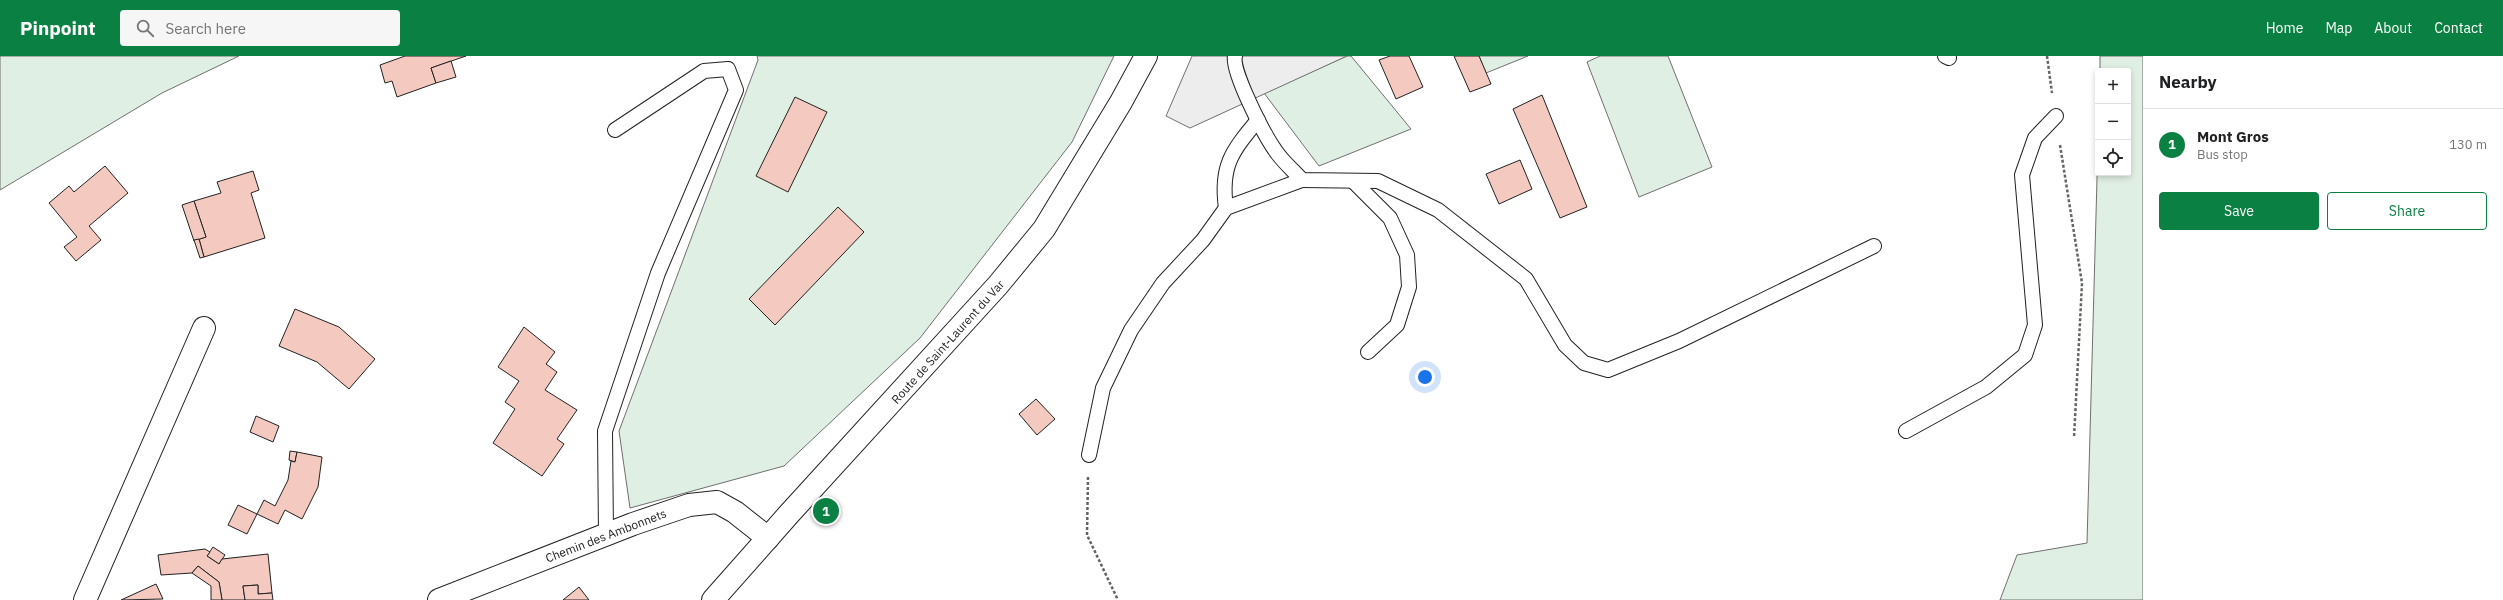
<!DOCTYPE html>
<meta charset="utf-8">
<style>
body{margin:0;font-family:"IBM Plex Sans",sans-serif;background:#f6f6f6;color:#202124}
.controls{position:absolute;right:12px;top:12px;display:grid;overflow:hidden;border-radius:4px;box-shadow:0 2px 6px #0003}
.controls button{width:36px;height:36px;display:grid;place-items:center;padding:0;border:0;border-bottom:1px solid #e0e0e0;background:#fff;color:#202124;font:20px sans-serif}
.you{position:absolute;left:1425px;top:321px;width:14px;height:14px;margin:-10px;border:3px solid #fff;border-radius:50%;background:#1a73e8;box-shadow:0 0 0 6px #1a73e833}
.badge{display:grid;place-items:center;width:26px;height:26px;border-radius:50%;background:#0b8043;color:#fff;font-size:13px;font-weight:700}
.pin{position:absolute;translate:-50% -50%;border:2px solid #fff;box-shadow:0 1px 4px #0006}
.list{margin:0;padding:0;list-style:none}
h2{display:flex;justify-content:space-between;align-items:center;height:52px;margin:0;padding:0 16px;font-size:17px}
h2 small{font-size:13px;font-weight:400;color:#757577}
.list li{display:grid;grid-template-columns:26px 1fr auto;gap:12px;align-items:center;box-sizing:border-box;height:72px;padding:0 16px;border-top:1px solid #e0e0e0}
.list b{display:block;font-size:15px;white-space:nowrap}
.list p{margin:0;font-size:13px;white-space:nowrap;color:#757577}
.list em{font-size:13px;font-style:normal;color:#757577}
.actions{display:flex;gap:8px;padding:12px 16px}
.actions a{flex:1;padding:9px 0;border:1px solid #0b8043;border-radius:4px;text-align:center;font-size:14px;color:#0b8043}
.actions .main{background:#0b8043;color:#fff}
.icon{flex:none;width:22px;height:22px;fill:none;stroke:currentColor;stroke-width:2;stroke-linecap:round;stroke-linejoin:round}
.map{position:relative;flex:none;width:2143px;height:544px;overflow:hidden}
header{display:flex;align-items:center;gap:24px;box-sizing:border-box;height:56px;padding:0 20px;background:#0b8043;color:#fff}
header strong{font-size:19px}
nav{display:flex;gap:22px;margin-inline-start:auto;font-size:14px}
.search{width:280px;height:36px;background:#f6f6f6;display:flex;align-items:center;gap:10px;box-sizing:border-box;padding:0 14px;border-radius:4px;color:#757577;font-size:15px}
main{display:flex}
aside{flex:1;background:#fff}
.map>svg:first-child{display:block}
.green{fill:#e0efe3;stroke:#6f6f6f}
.parking{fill:#ededed;stroke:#6f6f6f}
.building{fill:#f3c9c0;stroke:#222}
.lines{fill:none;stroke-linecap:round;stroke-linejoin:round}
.lane-casing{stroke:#222;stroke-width:16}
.street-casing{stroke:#222;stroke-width:24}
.secondary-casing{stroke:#222;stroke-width:24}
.path{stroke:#646464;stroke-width:2.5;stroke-dasharray:3 2;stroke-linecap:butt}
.lane{stroke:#fff;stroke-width:14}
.street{stroke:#fff;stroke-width:22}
.secondary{stroke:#fff;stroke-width:22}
.labels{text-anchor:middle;stroke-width:3;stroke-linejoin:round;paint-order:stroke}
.street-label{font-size:12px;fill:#222;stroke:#fff}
</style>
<header>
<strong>Pinpoint</strong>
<div class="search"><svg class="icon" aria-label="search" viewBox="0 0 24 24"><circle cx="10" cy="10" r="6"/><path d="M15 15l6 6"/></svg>Search here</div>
<nav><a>Home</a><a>Map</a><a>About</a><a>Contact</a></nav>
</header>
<main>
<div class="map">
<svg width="2143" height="544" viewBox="0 0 2143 544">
<rect width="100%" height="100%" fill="#fff"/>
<g class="green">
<polygon points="0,0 239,0 162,37 0,134"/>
<polygon points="757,0 1114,0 1072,86 920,282 784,410 630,452 619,375 758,4"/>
<polygon points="1347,0 1351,0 1411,73 1319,110 1264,37"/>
<polygon points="1479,0 1528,0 1486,17"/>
<polygon points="1600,0 1668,0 1712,111 1639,141 1587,6"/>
<polygon points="2100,0 2143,0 2143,544 2000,544 2017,499 2087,487 2098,86 2098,117 2128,117 2128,15 2100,15"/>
</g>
<polygon class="parking" points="1192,0 1347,0 1190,72 1166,60"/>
<g class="building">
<polygon points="405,0 466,0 431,12 436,27 397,41 392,25 385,27 380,9"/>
<polygon points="1390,0 1409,0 1423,31 1396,43 1379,4"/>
<polygon points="1454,0 1479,0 1491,28 1470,36"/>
<polygon points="451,5 456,21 436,27 431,12"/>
<polygon points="1542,39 1587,151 1560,162 1513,53"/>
<polygon points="795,41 827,56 788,136 756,120"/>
<polygon points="1520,104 1532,133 1499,148 1486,118"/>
<polygon points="105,110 128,137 89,170 101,184 76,205 64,191 77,181 49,147 69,130 74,136"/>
<polygon points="253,115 259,134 251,137 265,182 204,201 199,183 206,181 194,145 221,137 217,126"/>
<polygon points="194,145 206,181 194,185 182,149"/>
<polygon points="838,151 864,176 775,269 749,243"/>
<polygon points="199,183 204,201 200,202 194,184"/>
<polygon points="295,253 339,271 375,303 349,333 317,306 279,290"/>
<polygon points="524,271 555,296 546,308 557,316 545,334 577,354 557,383 564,388 542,420 493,387 515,353 505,346 519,325 498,311"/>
<polygon points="1036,343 1055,363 1037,379 1019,358"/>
<polygon points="256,360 279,370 273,386 250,376"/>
<polygon points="290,395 297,396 295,406 289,404"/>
<polygon points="297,396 322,401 318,431 302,463 285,454 278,468 257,458 264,444 275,450 288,424 291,405 295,406"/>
<polygon points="238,449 257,458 247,478 228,469"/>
<polygon points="213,491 225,499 219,508 207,500"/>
<polygon points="205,493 210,496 207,500 219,508 222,503 268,498 272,537 258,538 258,529 243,530 245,544 222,544 219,526 198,510 192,517 161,519 158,499"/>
<polygon points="198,510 219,526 222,544 211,544 211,530 192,517"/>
<polygon points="156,528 163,543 121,544"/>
<polygon points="258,529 258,538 272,537 273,544 245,544 243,530"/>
<polygon points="579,531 589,544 563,544"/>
</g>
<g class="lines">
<g class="lane-casing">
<g id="lane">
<path d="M1235 0C1231 15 1265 80 1275 94 1282 105 1293 114 1302 124L1378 125 1438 154 1526 223 1565 289 1584 307 1608 314 1679 285 1874 190"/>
<polyline points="1945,0 1949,2"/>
<polyline points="1353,125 1390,162 1407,199 1409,231 1397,269 1368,296"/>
<path d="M1226 152C1220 110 1232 95 1258 64"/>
<polyline points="1906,375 1986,331 2025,299 2035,269 2022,119 2035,82 2056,60"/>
<polyline points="1089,399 1103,332 1131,274 1163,227 1203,184 1226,152 1302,124"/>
<polyline points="606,479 605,375 658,217 736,34 728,13 704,15 615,74"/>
</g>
</g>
<g class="street-casing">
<g id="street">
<polyline points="85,544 204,272"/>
<polyline points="439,544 633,468 689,449 717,446 735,456 768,482"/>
</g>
</g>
<g class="secondary-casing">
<polyline id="secondary" points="713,544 789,458 998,229 1044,173 1121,46 1146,0"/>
</g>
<g class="path">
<polyline points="2047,0 2052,37"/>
<polyline points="2060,89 2082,227 2074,382"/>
<polyline points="1088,421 1087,479 1118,544"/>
</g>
<use href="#lane" class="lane"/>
<use href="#street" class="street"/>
<use href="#secondary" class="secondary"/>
</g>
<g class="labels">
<g class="street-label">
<text transform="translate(948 286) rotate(-48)" y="4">Route de Saint-Laurent du Var</text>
<text transform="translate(606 480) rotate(-21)" y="4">Chemin des Ambonnets</text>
</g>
</g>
</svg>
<div class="controls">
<button>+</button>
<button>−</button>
<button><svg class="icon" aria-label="locate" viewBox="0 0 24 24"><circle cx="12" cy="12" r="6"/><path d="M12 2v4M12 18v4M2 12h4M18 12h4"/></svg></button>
</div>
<div class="you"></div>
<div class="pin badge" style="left:826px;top:455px">1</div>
</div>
<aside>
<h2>Nearby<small></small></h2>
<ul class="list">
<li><span class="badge">1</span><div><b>Mont Gros</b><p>Bus stop</p></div><em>130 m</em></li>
</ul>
<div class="actions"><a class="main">Save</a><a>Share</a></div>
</aside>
</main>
